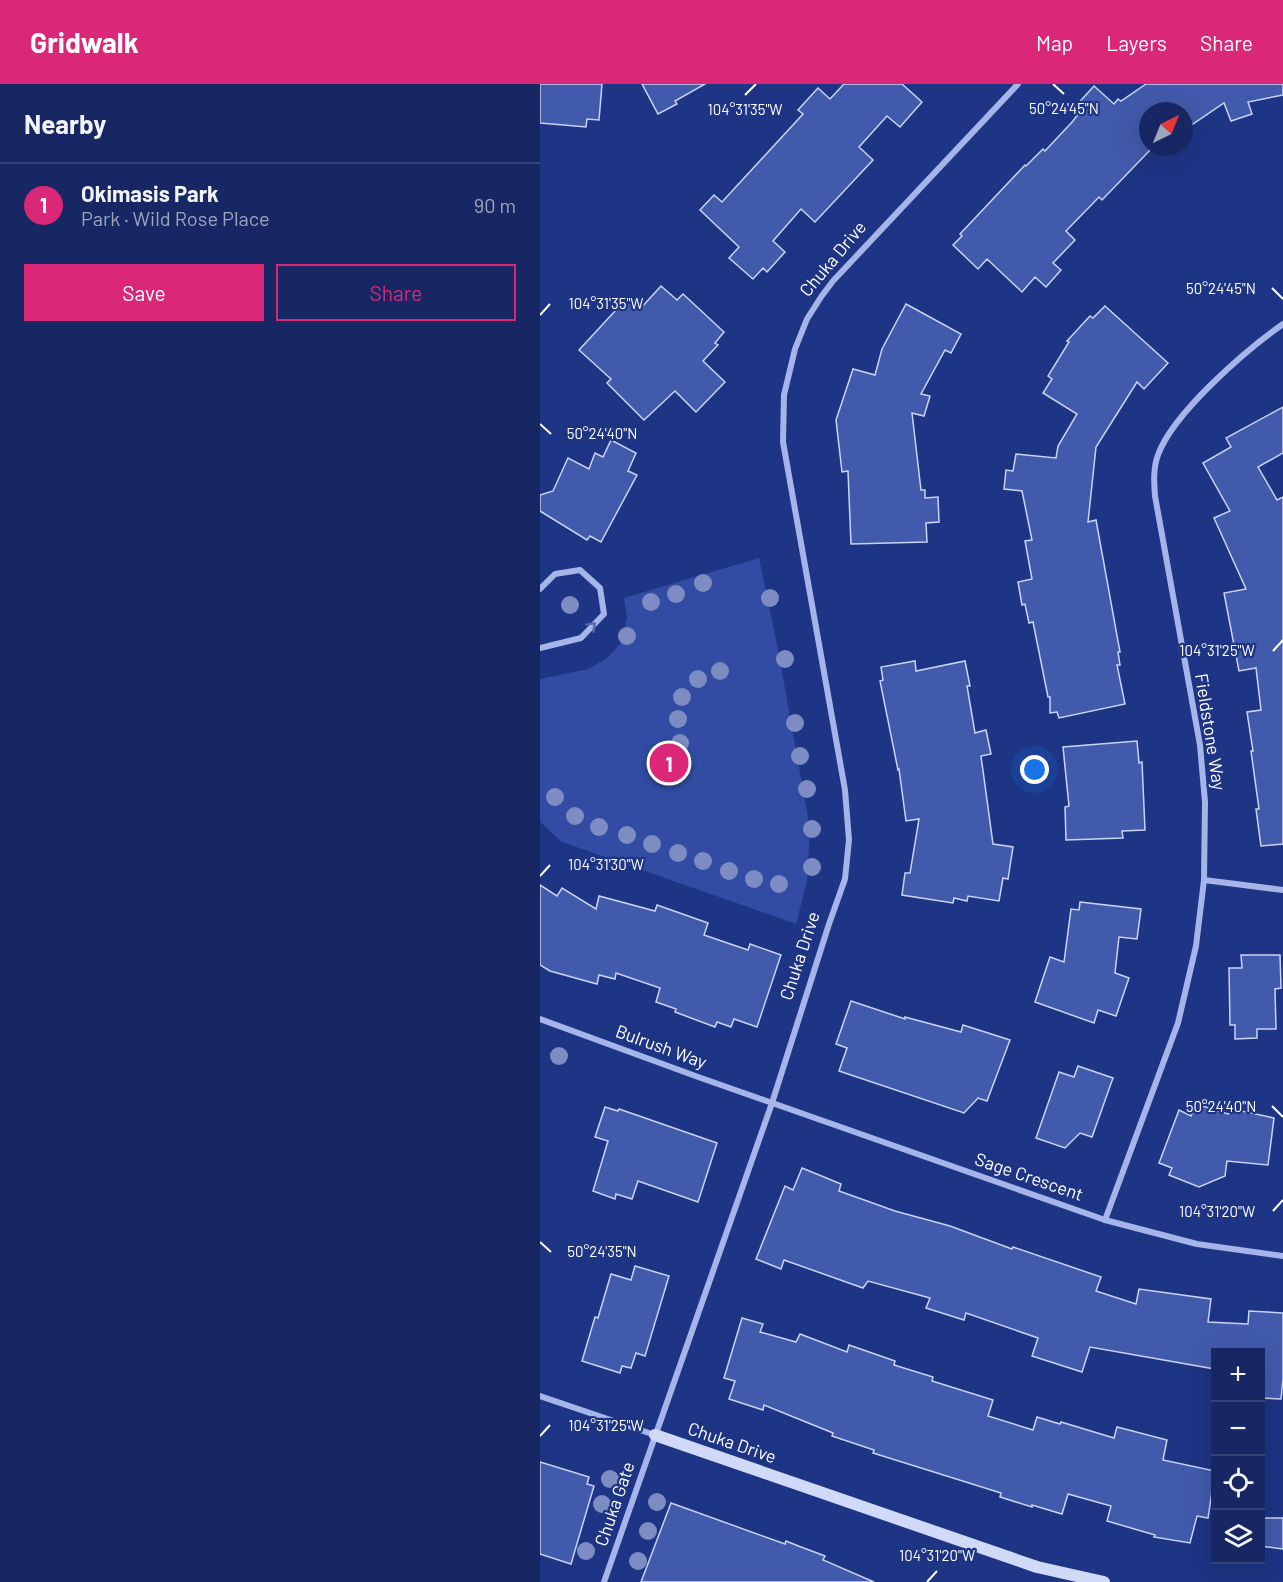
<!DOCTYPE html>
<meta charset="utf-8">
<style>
body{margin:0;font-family:Barlow,sans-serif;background:#1f2f69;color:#f1f3f6}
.controls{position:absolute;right:18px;bottom:18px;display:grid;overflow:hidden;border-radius:0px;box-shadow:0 6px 24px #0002}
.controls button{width:54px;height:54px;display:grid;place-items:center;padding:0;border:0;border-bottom:2px solid #354478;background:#162763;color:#f1f3f6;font:30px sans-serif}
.compass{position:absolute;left:599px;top:18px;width:54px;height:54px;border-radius:50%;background:#162763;box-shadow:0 6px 24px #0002;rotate:43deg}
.you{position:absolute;left:495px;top:686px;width:21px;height:21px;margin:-15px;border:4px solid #fff;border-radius:50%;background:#1a73e8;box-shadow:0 0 0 9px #1a73e833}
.badge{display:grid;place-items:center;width:39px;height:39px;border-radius:50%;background:#db2777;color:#fff;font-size:20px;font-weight:700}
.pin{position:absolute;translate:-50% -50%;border:3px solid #fff;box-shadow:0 2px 6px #0006}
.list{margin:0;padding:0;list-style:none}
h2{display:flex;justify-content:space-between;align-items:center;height:78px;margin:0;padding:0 24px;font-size:26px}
h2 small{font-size:20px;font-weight:400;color:#9ea5be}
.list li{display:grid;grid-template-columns:39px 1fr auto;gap:18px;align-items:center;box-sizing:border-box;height:84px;padding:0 24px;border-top:2px solid #354478}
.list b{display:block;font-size:22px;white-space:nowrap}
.list p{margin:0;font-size:20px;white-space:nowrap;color:#9ea5be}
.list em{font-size:20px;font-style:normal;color:#9ea5be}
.actions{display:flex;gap:12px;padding:18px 24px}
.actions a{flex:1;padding:14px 0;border:2px solid #db2777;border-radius:0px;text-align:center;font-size:21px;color:#db2777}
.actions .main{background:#db2777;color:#fff}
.icon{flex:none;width:33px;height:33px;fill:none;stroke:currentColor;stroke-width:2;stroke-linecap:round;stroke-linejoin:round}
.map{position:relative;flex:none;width:743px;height:1498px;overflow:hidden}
header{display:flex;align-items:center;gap:36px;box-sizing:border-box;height:84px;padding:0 30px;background:#db2777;color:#fff}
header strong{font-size:28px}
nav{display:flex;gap:33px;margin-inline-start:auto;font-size:21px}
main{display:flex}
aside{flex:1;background:#162763}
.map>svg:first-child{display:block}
.green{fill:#314ca2}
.building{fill:#425aab;stroke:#cad4f7;stroke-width:1.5}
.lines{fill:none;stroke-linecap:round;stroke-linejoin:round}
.street{stroke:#a5b5ea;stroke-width:6}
.secondary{stroke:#d0d9f8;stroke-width:12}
.tree{fill:#7d8cc3}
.oneway{stroke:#5468ad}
.ticks{fill:none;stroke:#fff;stroke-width:2}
.labels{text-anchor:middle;stroke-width:4.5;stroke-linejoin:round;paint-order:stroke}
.street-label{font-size:18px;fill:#fff;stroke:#1e3484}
.ticks-label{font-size:15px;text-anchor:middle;fill:#fff;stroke:#1e3484;stroke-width:4.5;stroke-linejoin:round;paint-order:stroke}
</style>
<header>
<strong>Gridwalk</strong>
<nav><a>Map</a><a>Layers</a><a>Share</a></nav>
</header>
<main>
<aside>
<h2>Nearby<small></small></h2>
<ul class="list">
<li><span class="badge">1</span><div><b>Okimasis Park</b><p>Park · Wild Rose Place</p></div><em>90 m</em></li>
</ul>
<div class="actions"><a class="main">Save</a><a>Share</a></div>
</aside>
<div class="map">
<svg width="743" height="1498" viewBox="0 0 743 1498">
<rect width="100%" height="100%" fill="#1e3484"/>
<polygon class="green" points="219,474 238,565 270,745 267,797 256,840 22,758 0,738 0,595 48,585 67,574 80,560 87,534 84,514"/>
<g class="building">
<polygon points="0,0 62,0 59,36 47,35 46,43 0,39"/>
<polygon points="102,0 165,0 135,17 137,20 118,30"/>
<polygon points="304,0 362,0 382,18 360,43 347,32 319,63 333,76 275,138 261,125 233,157 245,168 227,188 223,184 213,195 189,174 199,163 160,126 174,111 182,118 263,30 258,26 278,4 290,15"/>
<polygon points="606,0 743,0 743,11 708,18 712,30 691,37 684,19 644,46 644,27 608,27 608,63 613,63 562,116 559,113 526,147 535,156 513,179 521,186 506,203 495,193 482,208 447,175 438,185 413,161 422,152 420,150 485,81 486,82 503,65 505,67 533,37 538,30 533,25 554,2 574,20 578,15 581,17"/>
<polygon points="121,202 137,216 143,210 184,248 175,259 178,261 163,277 185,298 156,328 135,307 104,336 67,299 71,295 39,266 87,214 100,225"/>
<polygon points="366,220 421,250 411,269 405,266 381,310 390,312 384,332 372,329 381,406 385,406 385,414 398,413 399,438 386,439 387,458 311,460 308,387 302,388 296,336 313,285 335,291 342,265"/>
<polygon points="565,222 628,279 604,305 597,298 556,363 548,438 556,436 580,568 578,568 580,581 577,581 585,620 519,634 517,628 510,629 510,613 508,613 493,538 489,539 485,520 482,521 478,498 492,495 485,457 492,456 482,407 464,405 466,386 473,387 476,370 516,374 518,362 537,330 503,309 512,295 508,292 529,258 527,257 550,232 553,234"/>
<polygon points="743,323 743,369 718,383 737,416 743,413 743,760 721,762 716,725 719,725 711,667 713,667 707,628 721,626 716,584 699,587 684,509 706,505 674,434 690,427 663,379 691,363 686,354"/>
<polygon points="71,356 96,369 88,387 97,391 61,458 50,452 47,456 0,427 0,411 13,407 28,374 49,385 55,369 63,373"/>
<polygon points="375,577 376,587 425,577 430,602 427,602 435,649 446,646 451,670 441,672 453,760 473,763 468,795 463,794 459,817 428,812 427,817 414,814 413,819 362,811 365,789 370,789 379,735 366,737 359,685 358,686 340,597 343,596 341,583"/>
<polygon points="597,657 599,679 602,678 605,746 582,747 583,754 526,756 525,723 529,722 523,663"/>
<polygon points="0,801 17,812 22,804 56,825 59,812 115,827 117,821 168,839 164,851 208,866 210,860 241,871 217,943 194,935 191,943 177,938 175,943 135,928 136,925 116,918 120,904 76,889 75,895 59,891 57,900 10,887 0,881"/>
<polygon points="540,818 601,825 597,855 579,853 575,889 589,894 576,932 558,926 554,939 495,918 510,873 524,878 531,825 539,826"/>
<polygon points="701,871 740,871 741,904 735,905 736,945 717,945 717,954 695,955 695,941 690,941 689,884 702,884"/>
<polygon points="311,917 365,935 365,933 421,948 423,941 470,956 447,1017 438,1014 424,1029 299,987 307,964 296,960"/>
<polygon points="538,982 573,994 552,1053 540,1049 525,1064 496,1054 519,988 534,993"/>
<polygon points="656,1020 688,1030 697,1026 734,1034 728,1081 687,1077 685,1092 659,1103 629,1091 632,1084 619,1079 639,1026 651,1032"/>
<polygon points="65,1023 78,1027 79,1025 177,1059 158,1118 98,1097 92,1115 76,1110 75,1115 53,1107 68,1057 55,1053"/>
<polygon points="262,1084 301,1100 299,1107 355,1127 410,1142 472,1165 473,1163 561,1193 556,1207 596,1220 599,1205 671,1215 668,1238 708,1240 709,1227 743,1229 743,1295 741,1315 720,1314 720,1269 675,1269 675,1285 550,1263 542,1288 492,1272 498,1254 426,1229 424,1236 386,1224 390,1214 328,1197 323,1204 244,1176 241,1185 216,1175 245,1102 253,1106"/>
<polygon points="95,1182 129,1192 105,1272 96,1269 91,1284 82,1282 80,1289 42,1277 55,1233 58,1234 71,1190 91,1196"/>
<polygon points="202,1234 223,1240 220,1248 256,1258 260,1250 307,1268 309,1261 355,1277 354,1281 393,1293 392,1297 453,1316 448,1332 493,1346 497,1333 520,1340 521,1338 574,1354 577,1343 627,1356 623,1376 675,1387 668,1434 657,1432 650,1459 614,1453 615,1451 567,1437 571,1422 528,1410 522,1430 492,1421 492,1423 460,1413 461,1409 333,1369 334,1366 292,1352 293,1349 224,1321 223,1326 189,1315 195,1297 184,1294"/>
<polygon points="0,1378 49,1393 47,1400 54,1402 31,1480 0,1470"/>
<polygon points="131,1419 245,1460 246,1457 261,1463 285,1472 283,1476 334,1498 101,1498"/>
<polygon points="720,1434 743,1434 743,1465 720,1462"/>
</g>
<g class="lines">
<g class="street">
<polyline points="0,505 15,490 40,486 60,504 64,530 41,554 0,564"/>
<polyline points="664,796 743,806"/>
<polyline points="0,935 161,994 565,1136 657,1160 743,1172"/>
<path d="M565 1136 638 939 656 862 664 796 665 718 660 661 615 412C614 399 613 384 618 371 633 329 706 266 743 240"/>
<polyline points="0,1312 115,1351"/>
<polyline points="64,1498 232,1019 289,840 305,795 309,756 305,706 243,358 244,311 255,265 267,235 281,213 293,197 478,0"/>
</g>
<polyline class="secondary" points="115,1351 497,1483 564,1498"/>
</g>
<g class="tree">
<circle cx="163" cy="499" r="9"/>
<circle cx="136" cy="510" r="9"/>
<circle cx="230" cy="514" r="9"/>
<circle cx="111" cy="518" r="9"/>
<circle cx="30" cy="521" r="9"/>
<circle cx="87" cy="552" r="9"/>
<circle cx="245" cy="575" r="9"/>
<circle cx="180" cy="587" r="9"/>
<circle cx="158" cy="595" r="9"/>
<circle cx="142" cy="613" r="9"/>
<circle cx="138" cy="635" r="9"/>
<circle cx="255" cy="639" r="9"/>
<circle cx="140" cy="659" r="9"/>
<circle cx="260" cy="672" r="9"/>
<circle cx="267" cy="705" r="9"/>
<circle cx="15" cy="713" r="9"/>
<circle cx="35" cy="732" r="9"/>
<circle cx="59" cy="743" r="9"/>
<circle cx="272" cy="745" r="9"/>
<circle cx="87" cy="751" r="9"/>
<circle cx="112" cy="760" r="9"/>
<circle cx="138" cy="769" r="9"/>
<circle cx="163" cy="777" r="9"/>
<circle cx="272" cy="783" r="9"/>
<circle cx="189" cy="787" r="9"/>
<circle cx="214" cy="795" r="9"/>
<circle cx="239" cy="800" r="9"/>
<circle cx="19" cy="972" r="9"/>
<circle cx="70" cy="1395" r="9"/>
<circle cx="117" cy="1418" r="9"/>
<circle cx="62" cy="1420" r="9"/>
<circle cx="108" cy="1447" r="9"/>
<circle cx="46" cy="1467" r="9"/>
<circle cx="98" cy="1477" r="9"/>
</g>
<defs><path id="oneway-chevron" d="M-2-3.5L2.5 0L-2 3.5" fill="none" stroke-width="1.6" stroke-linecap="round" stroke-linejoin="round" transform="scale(1.5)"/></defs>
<use class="oneway" href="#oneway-chevron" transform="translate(52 542) rotate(-45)"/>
<path class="ticks" d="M513 0 524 10M205 11 216 0M732 204 743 215M0 231 10 220M0 340 11 350M733 567 743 556M0 792 10 781M732 1022 743 1033M733 1127 743 1116M0 1158 11 1168M0 1352 10 1341M387 1498 397 1487"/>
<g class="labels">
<g class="street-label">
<text transform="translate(293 175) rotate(-50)" y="6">Chuka Drive</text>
<text transform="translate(670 648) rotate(81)" y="6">Fieldstone Way</text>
<text transform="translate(260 872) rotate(-72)" y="6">Chuka Drive</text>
<text transform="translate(121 963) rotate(20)" y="6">Bulrush Way</text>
<text transform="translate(489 1093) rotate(19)" y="6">Sage Crescent</text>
<text transform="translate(192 1359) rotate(19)" y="6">Chuka Drive</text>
<text transform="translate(75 1420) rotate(-71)" y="6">Chuka Gate</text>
</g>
</g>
<g class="ticks-label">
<text x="524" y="30">50°24'45"N</text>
<text x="205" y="31">104°31'35"W</text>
<text x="681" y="210">50°24'45"N</text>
<text x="66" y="225">104°31'35"W</text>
<text x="62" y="355">50°24'40"N</text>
<text x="677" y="572">104°31'25"W</text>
<text x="66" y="786">104°31'30"W</text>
<text x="681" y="1028">50°24'40"N</text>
<text x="677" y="1133">104°31'20"W</text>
<text x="62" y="1173">50°24'35"N</text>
<text x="66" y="1347">104°31'25"W</text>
<text x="397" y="1477">104°31'20"W</text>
</g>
</svg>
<div class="controls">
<button>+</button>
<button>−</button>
<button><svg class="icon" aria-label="locate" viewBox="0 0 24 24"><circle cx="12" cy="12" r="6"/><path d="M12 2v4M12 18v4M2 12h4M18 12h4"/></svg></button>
<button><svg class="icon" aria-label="layers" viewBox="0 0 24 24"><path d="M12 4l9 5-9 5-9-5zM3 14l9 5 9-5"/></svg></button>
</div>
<svg class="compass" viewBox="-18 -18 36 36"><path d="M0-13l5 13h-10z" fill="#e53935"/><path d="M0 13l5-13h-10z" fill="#9ea5be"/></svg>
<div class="you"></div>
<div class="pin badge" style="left:129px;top:679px">1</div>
</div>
</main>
